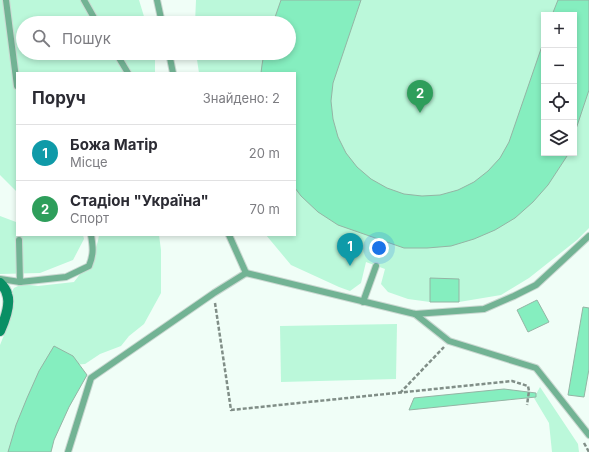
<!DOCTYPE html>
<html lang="uk">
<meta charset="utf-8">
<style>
body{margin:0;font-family:Inter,sans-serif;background:#f7f7f7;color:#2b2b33}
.controls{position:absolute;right:12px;top:12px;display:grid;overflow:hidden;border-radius:0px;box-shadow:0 2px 6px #0003}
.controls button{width:36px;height:36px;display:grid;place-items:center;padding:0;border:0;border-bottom:1px solid #e1e1e2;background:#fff;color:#2b2b33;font:20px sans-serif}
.you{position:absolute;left:379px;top:248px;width:14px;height:14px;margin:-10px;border:3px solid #fff;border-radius:50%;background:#1a73e8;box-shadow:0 0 0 6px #1a73e833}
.badge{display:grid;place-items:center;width:26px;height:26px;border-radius:50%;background:#b62548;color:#fff;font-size:13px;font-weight:700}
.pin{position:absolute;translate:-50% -33px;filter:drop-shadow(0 1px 2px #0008)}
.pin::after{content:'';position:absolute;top:21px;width:14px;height:12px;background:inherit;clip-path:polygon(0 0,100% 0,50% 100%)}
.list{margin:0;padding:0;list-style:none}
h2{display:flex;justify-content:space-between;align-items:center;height:52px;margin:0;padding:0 16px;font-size:17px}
h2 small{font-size:13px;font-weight:400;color:#7c7c81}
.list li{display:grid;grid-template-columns:26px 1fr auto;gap:12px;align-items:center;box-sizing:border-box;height:56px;padding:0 16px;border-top:1px solid #e1e1e2}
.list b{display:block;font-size:15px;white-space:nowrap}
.list p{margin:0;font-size:13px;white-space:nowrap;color:#7c7c81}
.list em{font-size:13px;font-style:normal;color:#7c7c81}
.icon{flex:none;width:22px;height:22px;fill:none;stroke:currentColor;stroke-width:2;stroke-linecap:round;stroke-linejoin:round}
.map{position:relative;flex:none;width:589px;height:452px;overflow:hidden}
.search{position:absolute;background:#fff;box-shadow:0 2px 6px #0003;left:16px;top:16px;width:280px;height:44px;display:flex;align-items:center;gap:10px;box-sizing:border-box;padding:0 14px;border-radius:22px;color:#7c7c81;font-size:15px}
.panel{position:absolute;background:#fff;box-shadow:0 2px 6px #0003;left:16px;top:72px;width:280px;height:164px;border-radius:0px}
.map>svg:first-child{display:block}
.green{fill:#bbf8da;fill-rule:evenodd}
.building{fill:#85eebf;stroke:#94b4a4}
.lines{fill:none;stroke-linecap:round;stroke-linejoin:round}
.lane-casing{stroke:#cad8d1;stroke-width:8}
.secondary-casing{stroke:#cad8d1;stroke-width:12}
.path{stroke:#808e87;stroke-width:2.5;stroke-dasharray:4 2;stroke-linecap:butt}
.lane{stroke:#72b394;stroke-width:6}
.secondary{stroke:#098f64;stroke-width:10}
</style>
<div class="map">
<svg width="589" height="452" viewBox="0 0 589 452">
<rect width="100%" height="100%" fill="#f0fef7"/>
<g class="green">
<polygon points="0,0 139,0 146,23 23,23 23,53 155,53 155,73 17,73 17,192 0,175"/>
<path d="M196 0H589V228L577 240 529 278 501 295 459 302H430L408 299 388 292 381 284 385 269 366 262 361 283 350 291 339 287 291 265 266 235H295V73H199L196 53H289V23H195ZM544 15H574V153H544Z"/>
<polygon points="0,216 16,222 17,220 17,235 83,235 84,239 73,260 40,273 0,274"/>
<path d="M99 235H159L161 250V293L144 324 129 336 121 346 100 354 85 364 73 365 10 452H0V345L6 330 11 293 14 288 22 284 38 286 74 282C85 268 97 253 99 235Z"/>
<polygon points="397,324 396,379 281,382 280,326"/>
<polygon points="540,387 578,444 579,452 552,452 549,423 534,398"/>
</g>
<g class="building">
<polygon points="281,0 361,0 333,83 331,101 333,119 338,137 346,153 357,167 371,179 387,188 404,194 422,196 440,195 458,190 474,182 488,171 500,158 509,142 542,46 544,46 544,153 569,153 548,185 533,202 515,218 495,230 474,239 451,246 427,248 404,248 338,225 318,212 301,196 295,188 295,73 261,73 262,65 264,53 289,53 289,23 273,23"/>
<polygon points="558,0 589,0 589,90 576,129 574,128 574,15 552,15"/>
<polygon points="430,278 459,279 459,302 430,302"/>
<polygon points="537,300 549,322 528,332 517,310"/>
<polygon points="583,307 589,308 589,369 584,397 568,395"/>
<polygon points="54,346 73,356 87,375 69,407 54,440 51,452 8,452 16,425 27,398 39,371"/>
<polygon points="504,389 536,393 536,397 409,410 414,398"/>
</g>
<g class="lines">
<g class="lane-casing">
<g id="lane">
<polyline points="6,0 17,86"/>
<polyline points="84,0 97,23"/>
<polyline points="157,0 162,23"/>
<polyline points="116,53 128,73"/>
<polyline points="169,53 173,73"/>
<polyline points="229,235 246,273"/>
<polyline points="19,240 20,282"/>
<path d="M0 279 20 282 66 277 89 266C94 254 93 247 91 235"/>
<polyline points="363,302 376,266"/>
<polyline points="415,314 449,341 536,368 589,435"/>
<polyline points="68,452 91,378 214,293 246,273 415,314 484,309 514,296 536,285 589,236"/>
</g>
</g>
<g class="secondary-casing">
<path id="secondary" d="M0 283C3 286 6 289 7 294 11 304 4 322 0 331"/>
</g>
<g class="path">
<polyline points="215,303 231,410 512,381 528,386 529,391 527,405"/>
<polyline points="400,393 444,347"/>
<polyline points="584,443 589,452"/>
</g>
<use href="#lane" class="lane"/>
<use href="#secondary" class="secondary"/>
</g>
</svg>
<div class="controls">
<button>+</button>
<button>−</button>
<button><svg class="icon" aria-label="locate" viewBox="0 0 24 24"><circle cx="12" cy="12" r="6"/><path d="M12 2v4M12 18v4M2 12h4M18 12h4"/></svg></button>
<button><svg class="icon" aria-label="layers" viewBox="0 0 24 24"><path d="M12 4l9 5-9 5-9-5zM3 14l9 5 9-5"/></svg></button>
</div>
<div class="you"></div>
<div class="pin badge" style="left:350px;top:266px;background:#0f9aa8">1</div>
<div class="pin badge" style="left:420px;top:113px;background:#2e9e5b">2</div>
<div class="search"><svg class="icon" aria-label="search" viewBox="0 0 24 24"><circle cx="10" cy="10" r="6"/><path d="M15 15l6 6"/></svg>Пошук</div>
<section class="panel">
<h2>Поруч<small>Знайдено: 2</small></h2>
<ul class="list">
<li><span class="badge" style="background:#0f9aa8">1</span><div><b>Божа Матір</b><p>Місце</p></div><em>20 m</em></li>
<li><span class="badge" style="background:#2e9e5b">2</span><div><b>Стадіон &quot;Україна&quot;</b><p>Спорт</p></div><em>70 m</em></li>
</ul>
</section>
</div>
